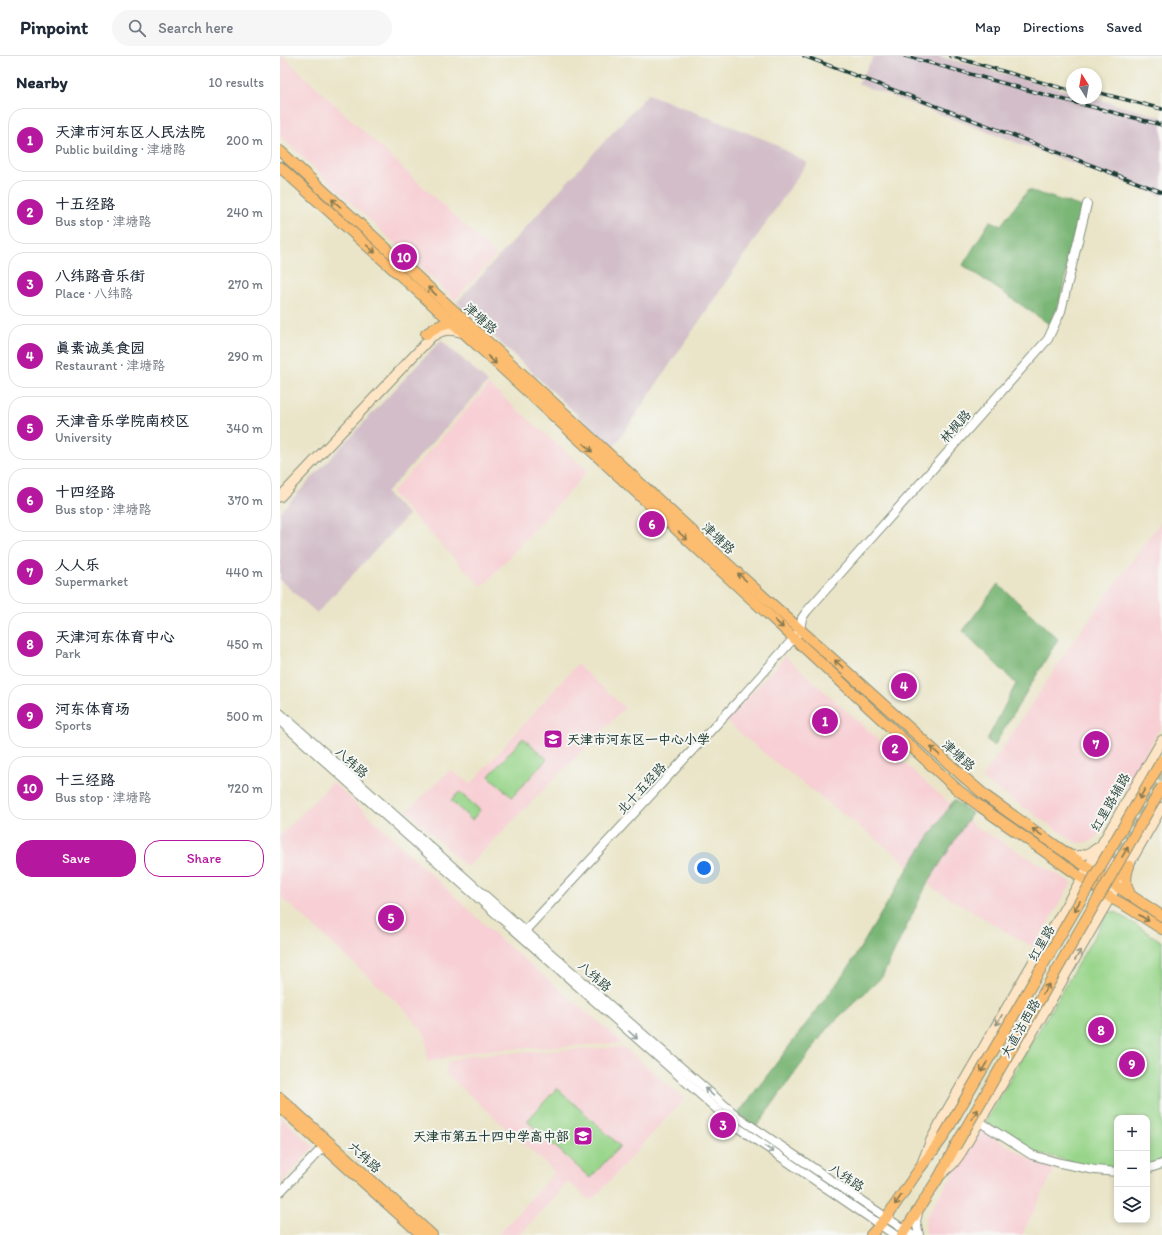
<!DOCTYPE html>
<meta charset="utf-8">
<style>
body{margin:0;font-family:Itim,"LXGW WenKai TC",sans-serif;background:#f6f6f7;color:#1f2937}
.controls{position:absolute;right:12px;bottom:12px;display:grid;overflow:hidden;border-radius:8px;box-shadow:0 2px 6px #0003}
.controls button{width:36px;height:36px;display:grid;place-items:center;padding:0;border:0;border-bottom:1px solid #e0e1e3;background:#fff;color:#1f2937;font:20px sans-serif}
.compass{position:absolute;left:786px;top:12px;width:36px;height:36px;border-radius:50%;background:#fff;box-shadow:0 2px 6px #0003;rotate:349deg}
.you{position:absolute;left:424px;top:812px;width:14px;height:14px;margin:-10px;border:3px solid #fff;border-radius:50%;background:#1a73e8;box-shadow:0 0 0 6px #1a73e833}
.badge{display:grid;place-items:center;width:26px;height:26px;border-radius:50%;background:#b5179e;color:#fff;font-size:13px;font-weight:700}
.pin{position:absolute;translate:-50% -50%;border:2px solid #fff;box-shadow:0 1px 4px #0006}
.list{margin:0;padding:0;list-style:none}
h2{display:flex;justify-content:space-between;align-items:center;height:52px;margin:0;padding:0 16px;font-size:17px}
h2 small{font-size:13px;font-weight:400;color:#747a83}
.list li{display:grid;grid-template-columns:26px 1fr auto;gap:12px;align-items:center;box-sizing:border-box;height:64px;margin:0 8px 8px;padding:0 8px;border:1px solid #e0e1e3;border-radius:16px}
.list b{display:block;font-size:15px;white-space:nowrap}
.list p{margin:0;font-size:13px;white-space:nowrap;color:#747a83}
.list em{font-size:13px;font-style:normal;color:#747a83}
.actions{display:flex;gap:8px;padding:12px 16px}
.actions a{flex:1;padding:9px 0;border:1px solid #b5179e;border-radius:16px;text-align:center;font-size:14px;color:#b5179e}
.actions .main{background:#b5179e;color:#fff}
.icon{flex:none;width:22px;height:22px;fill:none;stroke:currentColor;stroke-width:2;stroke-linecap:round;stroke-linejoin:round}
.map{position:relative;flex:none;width:882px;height:1179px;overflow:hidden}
header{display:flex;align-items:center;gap:24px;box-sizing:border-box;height:56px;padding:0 20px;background:#fff;border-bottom:1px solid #e0e1e3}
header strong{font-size:19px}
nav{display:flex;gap:22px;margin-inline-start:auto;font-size:14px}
.search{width:280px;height:36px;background:#f6f6f7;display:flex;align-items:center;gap:10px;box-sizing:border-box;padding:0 14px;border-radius:22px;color:#747a83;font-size:15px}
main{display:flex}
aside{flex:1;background:#fff}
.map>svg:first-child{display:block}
.built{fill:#f7cfd4}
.industrial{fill:#d2bdc8}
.green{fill:#98d58a;stroke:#5c895f}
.forest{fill:#7ab676;stroke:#4c7a55}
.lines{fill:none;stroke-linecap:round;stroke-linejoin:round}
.secondary-tunnel{stroke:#c1c3aa;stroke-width:9;stroke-dasharray:9 4.5;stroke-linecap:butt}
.tertiary-casing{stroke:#84917e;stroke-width:10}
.secondary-casing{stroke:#84917e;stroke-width:11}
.primary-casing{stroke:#84917e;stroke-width:12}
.tertiary{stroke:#fff;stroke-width:8}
.secondary{stroke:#fee5c5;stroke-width:9}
.primary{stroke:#fcbd6f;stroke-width:10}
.rail-casing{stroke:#1f3d34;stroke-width:3.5}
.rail{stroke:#f6f6f2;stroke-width:2;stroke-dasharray:6;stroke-linecap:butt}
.primary-bridge-casing{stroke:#84917e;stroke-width:12;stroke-linecap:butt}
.primary-bridge{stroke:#fcbd6f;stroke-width:10}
.oneway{stroke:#82774f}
.oneway2{stroke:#8e917c}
.oneway3{stroke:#8f9e9a}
.labels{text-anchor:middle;stroke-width:4;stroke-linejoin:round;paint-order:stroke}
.street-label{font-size:13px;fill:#1f3d34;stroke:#f6f6f2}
.poi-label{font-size:13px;font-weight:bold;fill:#1f3d34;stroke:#f6f6f2;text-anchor:start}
</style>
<header>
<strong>Pinpoint</strong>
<div class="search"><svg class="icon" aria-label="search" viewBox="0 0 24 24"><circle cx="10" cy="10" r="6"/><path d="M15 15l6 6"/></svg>Search here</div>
<nav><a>Map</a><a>Directions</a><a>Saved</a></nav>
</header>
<main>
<aside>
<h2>Nearby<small>10 results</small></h2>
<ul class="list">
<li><span class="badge">1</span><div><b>天津市河东区人民法院</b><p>Public building · 津塘路</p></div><em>200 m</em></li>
<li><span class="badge">2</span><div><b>十五经路</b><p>Bus stop · 津塘路</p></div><em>240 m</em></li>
<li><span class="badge">3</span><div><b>八纬路音乐街</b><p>Place · 八纬路</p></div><em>270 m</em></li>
<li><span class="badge">4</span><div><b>真素诚美食园</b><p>Restaurant · 津塘路</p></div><em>290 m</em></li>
<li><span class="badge">5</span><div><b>天津音乐学院南校区</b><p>University</p></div><em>340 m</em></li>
<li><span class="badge">6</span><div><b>十四经路</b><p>Bus stop · 津塘路</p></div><em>370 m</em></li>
<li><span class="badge">7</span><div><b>人人乐</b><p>Supermarket</p></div><em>440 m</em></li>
<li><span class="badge">8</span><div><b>天津河东体育中心</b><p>Park</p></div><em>450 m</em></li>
<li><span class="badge">9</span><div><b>河东体育场</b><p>Sports</p></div><em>500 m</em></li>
<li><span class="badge">10</span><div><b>十三经路</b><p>Bus stop · 津塘路</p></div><em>720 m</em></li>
</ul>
<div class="actions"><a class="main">Save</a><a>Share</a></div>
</aside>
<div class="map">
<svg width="882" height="1179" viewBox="0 0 882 1179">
<rect width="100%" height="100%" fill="#f6f6f2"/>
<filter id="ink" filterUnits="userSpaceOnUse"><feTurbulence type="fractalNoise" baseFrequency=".025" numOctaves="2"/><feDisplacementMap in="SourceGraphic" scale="8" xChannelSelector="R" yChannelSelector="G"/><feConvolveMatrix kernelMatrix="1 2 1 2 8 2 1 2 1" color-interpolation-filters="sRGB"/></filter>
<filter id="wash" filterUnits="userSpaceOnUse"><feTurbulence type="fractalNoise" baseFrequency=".012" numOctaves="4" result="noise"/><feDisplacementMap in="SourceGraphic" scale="16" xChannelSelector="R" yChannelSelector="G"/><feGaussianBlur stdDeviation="0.9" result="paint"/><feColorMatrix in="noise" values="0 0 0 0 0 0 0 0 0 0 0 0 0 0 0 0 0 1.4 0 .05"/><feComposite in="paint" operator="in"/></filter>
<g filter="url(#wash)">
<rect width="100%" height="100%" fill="#eae5c8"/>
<g class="built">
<polygon points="0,0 3,0 216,199 175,244 0,80"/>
<polygon points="209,329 308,415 202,531 111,437"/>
<polygon points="882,464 882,669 819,778 814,784 808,786 802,787 795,786 702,723 792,587"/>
<polygon points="505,600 661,740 696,771 792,827 753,891 654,833 622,803 491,703 446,665"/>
<polygon points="297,608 345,652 187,811 127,755 170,714 191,728"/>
<polygon points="53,726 221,884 343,987 196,995 147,1006 146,980 126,955 0,840 0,780"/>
<polygon points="344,991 404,1043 311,1145 288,1126 240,1179 218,1179 275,1116 165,1017 169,1005 192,999"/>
<polygon points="0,1060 34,1091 0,1128"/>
<polygon points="701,1074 759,1108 775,1112 742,1179 647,1179 645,1172 646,1161"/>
</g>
<g class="industrial">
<polygon points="594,0 658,0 792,36 792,42 813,42 882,61 882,140 578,28"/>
<polygon points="368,38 491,86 527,107 333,392 177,246"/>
<polygon points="161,284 208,326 106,437 128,459 37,557 0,524 0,456"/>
</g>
<g class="green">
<polygon points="243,682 267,703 232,741 209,720"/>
<polygon points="179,736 200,754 192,764 171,745"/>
<polygon points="830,856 836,856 882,886 882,1107 867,1111 867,1062 837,1062 837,1112 807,1110 754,1096 705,1066 826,860"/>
<polygon points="277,1032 340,1090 310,1122 247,1065"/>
</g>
<g class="forest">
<polygon points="748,134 802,151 778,251 769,268 683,209 710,165 721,169"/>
<polygon points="718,528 778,583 714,690 707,684 736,628 683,575"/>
<polygon points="674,744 692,757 646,830 602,921 548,971 476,1071 458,1058 567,914 637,798"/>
</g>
</g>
<g filter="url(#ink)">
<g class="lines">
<polyline class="secondary-tunnel" points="832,806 882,717"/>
<g class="tertiary-casing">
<g id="tertiary">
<polyline points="0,657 245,875 458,1061 632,1179"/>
<polyline points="0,665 119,772 457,1071 615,1179"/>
<polyline points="241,879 460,643 514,582 520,574 522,562 527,555 768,283 781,255 807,148"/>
<polyline points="700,1066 752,1099 780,1107 815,1114 837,1116"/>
<polyline points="867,1113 882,1108"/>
<polyline points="0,1136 47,1087"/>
<polyline points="638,1157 636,1165 639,1179"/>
</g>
</g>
<g class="secondary-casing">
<g id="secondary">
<path d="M155 279C165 272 173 274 184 277"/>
<polyline points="0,441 160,272"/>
<path d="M789 799C799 801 809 799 817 792"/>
<polyline points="828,824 832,806"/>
<polyline points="642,1107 651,1084 663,1061 882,684"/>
<polyline points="661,1119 673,1108 681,1097 745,990 882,751"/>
</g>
</g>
<g class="primary-casing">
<g id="primary">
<polyline points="0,95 118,203 463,522 686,723 707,741 789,799 882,860"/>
<polyline points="0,111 184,277 678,734 701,751 831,842 846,850 882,873"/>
<path d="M146 278C155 271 164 266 175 266"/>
<path d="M849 810C845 821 845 829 851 840"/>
<path d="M823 824C835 825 841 818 849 810"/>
<polyline points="0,1042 152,1179"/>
<polyline points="0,1051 142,1179"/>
<polyline points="591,1179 606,1162 640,1112 662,1083"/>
<polyline points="622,1179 659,1121 675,1091"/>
</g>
</g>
<use href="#tertiary" class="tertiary"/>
<use href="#secondary" class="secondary"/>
<use href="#primary" class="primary"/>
<g class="rail-casing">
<g id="rail">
<polyline points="524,0 882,136"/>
<polyline points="625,0 766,39 882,69"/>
<polyline points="670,0 792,35"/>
<polyline points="816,36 882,53"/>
</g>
</g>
<use href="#rail" class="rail"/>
<g class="primary-bridge-casing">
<g id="primary-bridge">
<polyline points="662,1083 882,704"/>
<polyline points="675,1091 882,731"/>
</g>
</g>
<use href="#primary-bridge" class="primary-bridge"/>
</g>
<defs><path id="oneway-shaft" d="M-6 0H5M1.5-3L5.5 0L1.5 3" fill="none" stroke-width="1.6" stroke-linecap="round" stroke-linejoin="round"/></defs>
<g class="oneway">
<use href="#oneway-shaft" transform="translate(56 147) rotate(-138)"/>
<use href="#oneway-shaft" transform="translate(91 193) rotate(42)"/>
<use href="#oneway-shaft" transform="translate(152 235) rotate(-136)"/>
<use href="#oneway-shaft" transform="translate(212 304) rotate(43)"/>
<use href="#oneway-shaft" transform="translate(308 392) rotate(43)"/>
<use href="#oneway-shaft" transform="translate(403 480) rotate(42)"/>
<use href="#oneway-shaft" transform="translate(462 521) rotate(-138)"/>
<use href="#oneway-shaft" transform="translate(499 568) rotate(43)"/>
<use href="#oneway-shaft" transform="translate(559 608) rotate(-138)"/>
<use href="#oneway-shaft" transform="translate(655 695) rotate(-138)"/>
<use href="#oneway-shaft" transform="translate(862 738) rotate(120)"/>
<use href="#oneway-shaft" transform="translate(757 776) rotate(-145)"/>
<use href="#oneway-shaft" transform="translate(845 796) rotate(-60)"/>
<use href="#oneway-shaft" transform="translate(797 850) rotate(120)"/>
<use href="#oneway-shaft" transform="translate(864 862) rotate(33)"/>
<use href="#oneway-shaft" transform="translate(766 933) rotate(-60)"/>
<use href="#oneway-shaft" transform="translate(704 1011) rotate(120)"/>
<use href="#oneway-shaft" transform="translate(695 1058) rotate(-60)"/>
<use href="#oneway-shaft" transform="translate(618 1144) rotate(124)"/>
</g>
<g class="oneway2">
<use href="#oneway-shaft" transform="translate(798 899) rotate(-60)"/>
<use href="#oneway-shaft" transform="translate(719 964) rotate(120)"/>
</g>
<g class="oneway3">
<use href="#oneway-shaft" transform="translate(353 979) rotate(42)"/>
<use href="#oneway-shaft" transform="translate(429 1036) rotate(-139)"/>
<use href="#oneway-shaft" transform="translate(489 1093) rotate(34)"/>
</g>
</g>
<defs>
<g id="school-square" transform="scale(1)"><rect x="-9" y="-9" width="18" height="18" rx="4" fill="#b5179e" stroke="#f6f6f2"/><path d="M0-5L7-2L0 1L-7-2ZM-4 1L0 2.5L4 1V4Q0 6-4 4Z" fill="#fff"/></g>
</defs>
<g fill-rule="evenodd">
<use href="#school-square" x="273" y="683"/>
<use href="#school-square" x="303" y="1080"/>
</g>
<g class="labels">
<g class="street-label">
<text transform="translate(201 262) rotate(42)" y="5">津塘路</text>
<text transform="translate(675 370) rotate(-48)" y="5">林枫路</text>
<text transform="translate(439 482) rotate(43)" y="5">津塘路</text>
<text transform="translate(679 699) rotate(42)" y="5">津塘路</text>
<text transform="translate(72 706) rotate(42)" y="5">八纬路</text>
<text transform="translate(361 732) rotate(-47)" y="5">北十五经路</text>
<text transform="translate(830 746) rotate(-60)" y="5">红星路辅路</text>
<text transform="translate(761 887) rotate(-60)" y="5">红星路</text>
<text transform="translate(315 920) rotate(41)" y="5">八纬路</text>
<text transform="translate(740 972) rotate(-60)" y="5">大直沽西路</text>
<text transform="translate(85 1101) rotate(42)" y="5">六纬路</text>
<text transform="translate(567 1121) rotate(34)" y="5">八纬路</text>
</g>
<g class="poi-label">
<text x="287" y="688">天津市河东区一中心小学</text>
<text x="289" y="1085" text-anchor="end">天津市第五十四中学高中部</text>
</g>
</g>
</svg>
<div class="controls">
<button>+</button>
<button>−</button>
<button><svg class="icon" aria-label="layers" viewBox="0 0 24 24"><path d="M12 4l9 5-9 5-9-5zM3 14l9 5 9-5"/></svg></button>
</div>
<svg class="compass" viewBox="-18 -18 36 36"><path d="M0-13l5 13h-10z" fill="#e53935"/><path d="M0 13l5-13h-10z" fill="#747a83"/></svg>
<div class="you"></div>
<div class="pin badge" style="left:545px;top:665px">1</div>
<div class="pin badge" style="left:615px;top:692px">2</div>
<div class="pin badge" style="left:443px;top:1069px">3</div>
<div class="pin badge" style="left:624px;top:630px">4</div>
<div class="pin badge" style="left:111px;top:862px">5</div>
<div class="pin badge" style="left:372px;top:468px">6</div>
<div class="pin badge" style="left:816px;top:688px">7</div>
<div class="pin badge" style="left:821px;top:974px">8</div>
<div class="pin badge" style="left:852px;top:1008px">9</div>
<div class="pin badge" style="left:124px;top:201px">10</div>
</div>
</main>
